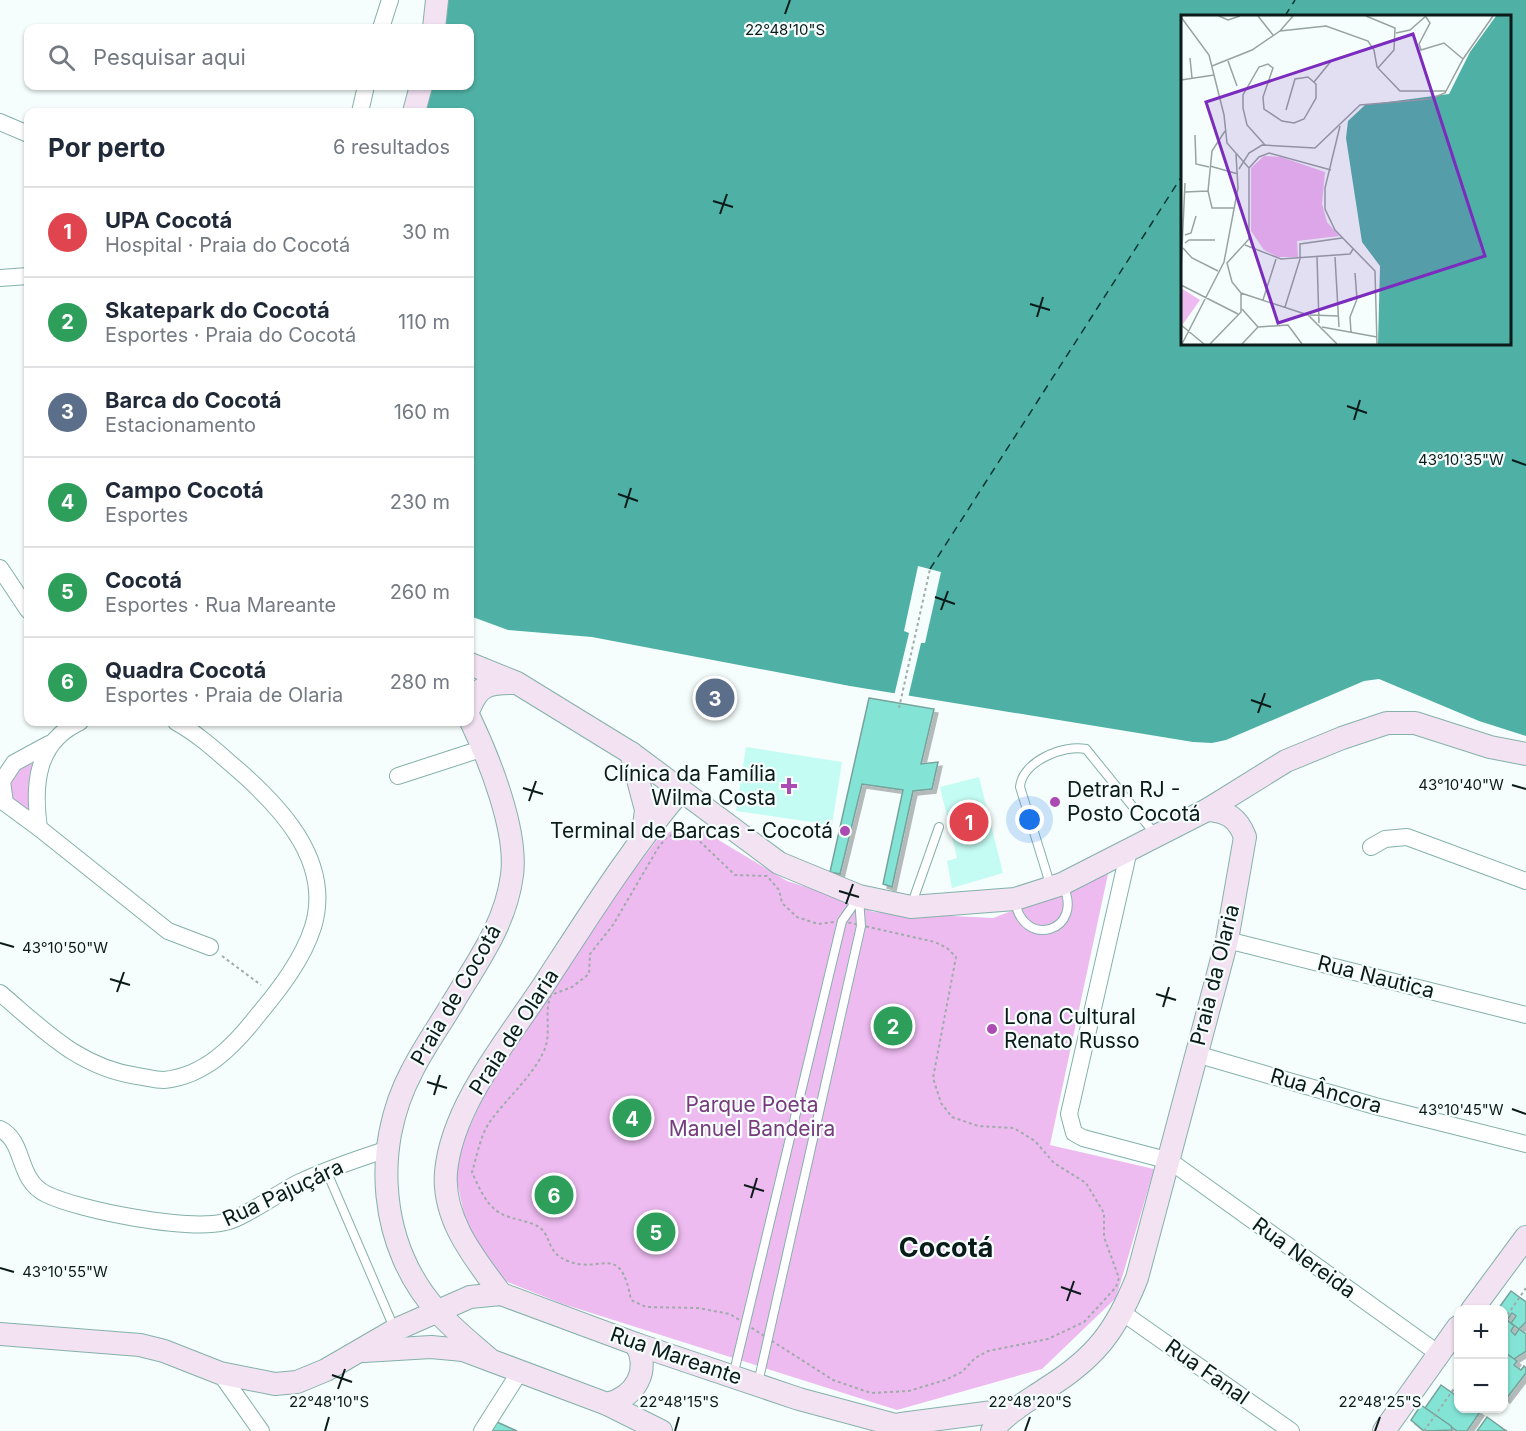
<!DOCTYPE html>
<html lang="pt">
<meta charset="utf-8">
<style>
body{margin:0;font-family:Inter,sans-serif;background:#f2f2f3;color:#1f2937}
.controls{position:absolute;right:18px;bottom:18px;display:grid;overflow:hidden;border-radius:12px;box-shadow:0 2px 4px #0004}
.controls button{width:54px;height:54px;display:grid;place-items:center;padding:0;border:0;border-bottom:2px solid #e0e1e3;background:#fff;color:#1f2937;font:30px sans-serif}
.you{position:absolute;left:1030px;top:820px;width:21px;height:21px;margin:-15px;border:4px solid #fff;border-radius:50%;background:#1a73e8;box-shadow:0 0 0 9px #1a73e833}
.badge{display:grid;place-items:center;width:39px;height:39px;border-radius:50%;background:#2563eb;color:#fff;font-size:20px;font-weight:700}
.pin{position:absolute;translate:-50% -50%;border:3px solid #fff;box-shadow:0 2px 6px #0006}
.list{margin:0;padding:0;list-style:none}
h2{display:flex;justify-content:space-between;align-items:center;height:78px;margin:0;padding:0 24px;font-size:26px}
h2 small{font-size:20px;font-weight:400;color:#747a83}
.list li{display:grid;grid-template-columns:39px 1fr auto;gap:18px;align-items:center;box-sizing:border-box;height:90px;padding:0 24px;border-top:2px solid #e0e1e3}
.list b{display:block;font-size:22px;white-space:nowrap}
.list p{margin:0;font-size:20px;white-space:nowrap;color:#747a83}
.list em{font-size:20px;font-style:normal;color:#747a83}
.icon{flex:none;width:33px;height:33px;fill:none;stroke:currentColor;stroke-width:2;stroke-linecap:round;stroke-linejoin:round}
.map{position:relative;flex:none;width:1526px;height:1431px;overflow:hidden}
.search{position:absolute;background:#fff;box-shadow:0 2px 4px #0004;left:24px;top:24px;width:450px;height:66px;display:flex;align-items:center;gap:15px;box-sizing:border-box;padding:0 21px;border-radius:12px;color:#747a83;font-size:22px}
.panel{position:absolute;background:#fff;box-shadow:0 2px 4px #0004;left:24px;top:108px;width:450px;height:618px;border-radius:12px}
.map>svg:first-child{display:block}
.built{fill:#c4fcf3}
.green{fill:#eebbf1}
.water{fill:#4fb1a5;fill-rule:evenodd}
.pier{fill:#f5fefc}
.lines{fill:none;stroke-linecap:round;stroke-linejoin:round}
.ferry{stroke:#073732;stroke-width:1.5;stroke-dasharray:8 6;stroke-linecap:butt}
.building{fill:#83e4d6;stroke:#76a29b;stroke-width:1.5;filter:url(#shadow)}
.lane-casing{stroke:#85b1aa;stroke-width:10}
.street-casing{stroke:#85b1aa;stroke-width:18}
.secondary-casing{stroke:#85b1aa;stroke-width:24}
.path{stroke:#9faba9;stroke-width:2;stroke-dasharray:3 3;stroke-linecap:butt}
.lane{stroke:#fff;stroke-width:8}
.street{stroke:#fff;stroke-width:16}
.secondary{stroke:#f2e2f2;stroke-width:22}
.ticks{fill:none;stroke:#0a1b19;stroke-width:2}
.poi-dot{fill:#ab4bb3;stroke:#f5fefc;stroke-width:2}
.labels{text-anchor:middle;stroke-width:4.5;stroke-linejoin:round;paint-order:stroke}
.poi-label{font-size:21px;fill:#0a1b19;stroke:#f5fefc;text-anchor:end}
.street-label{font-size:21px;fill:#0a1b19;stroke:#f5fefc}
.park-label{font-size:21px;fill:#783b7d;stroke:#f5fefc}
.district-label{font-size:27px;font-weight:bold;fill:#0a1b19;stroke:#f5fefc}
.inset-river{fill:none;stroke:#4fb1a5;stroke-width:3}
.inset-road{fill:none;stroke:#97a3a1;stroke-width:1.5}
.view{fill:#7b2cbf;fill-opacity:0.15;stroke:#7b2cbf;stroke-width:3}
.inset-edge{fill:none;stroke:#0a1b19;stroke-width:3}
.ticks-label{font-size:15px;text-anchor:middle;fill:#0a1b19;stroke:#f5fefc;stroke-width:4.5;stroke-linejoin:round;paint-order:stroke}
</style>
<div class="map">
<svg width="1526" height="1431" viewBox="0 0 1526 1431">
<defs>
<filter id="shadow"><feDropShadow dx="4" dy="4" stdDeviation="0" flood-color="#0004"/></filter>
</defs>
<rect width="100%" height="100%" fill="#f5fefc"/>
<g class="built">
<polygon points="746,747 842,762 832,825 736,811"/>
<polygon points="979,777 1003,873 952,888 947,861 957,858 940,787"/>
</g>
<g class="green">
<polygon points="36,762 28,787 29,811 12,798 9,783 20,767"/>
<polygon points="679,826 702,830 787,881 831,895 873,912 993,918 1108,874 1050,1145 1154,1169 1116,1298 1042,1369 897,1410 563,1304 505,1281 468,1232 456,1177 463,1141 494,1075 624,883 657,840"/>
</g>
<path class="water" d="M445 0H1526V736L1479 721 1379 679 1364 681 1226 740 1212 743 1193 742 850 686 592 637 508 630 470 616V112H424L431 86H470V28H441ZM1182 16H1510V344H1182Z"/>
<polygon class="pier" points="918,566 941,572 925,643 921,643 908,698 894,696 909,633 904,631"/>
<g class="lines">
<g class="ferry">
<polyline points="1285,16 1295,0"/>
<polyline points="930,569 1182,176"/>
</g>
</g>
<g class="building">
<polygon points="869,698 934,709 921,764 938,762 932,789 913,791 892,887 883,884 903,790 862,784 840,874 830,872"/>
<polygon points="1511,1291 1526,1302 1526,1322 1519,1329 1511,1323 1516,1316 1512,1313 1507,1320 1504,1317 1504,1310 1498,1309"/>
<polygon points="1504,1317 1514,1326 1511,1331 1515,1335 1519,1329 1526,1334 1526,1351 1514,1359 1504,1352 1507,1346 1504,1343"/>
<polygon points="1504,1352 1517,1361 1514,1365 1521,1370 1524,1366 1526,1368 1526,1373 1506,1399 1504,1397"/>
<polygon points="1441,1385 1458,1397 1458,1408 1475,1408 1480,1412 1467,1431 1457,1431 1425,1408"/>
<polygon points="1421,1405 1451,1426 1452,1430 1424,1431 1411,1420"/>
<polygon points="1487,1417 1505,1430 1507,1431 1477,1431"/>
<polygon points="497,1422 517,1431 492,1431"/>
</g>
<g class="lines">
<g class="lane-casing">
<g id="lane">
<path d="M1051 887 1020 787C1022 762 1063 744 1086 749L1155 834"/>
<path d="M1015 900C1022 951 1087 931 1062 884"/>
<polyline points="911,906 939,827"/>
<polyline points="326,1170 395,1330"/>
<polyline points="733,1376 842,921 859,897"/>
<polyline points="758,1383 861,926 859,898"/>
</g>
</g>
<g class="street-casing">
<g id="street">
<polyline points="381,28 390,0"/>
<polyline points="360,112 366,86"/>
<polyline points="0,122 28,134"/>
<polyline points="0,278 28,276"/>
<polyline points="0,568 28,610"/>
<path d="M80 722C36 742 33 785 39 828L168 931 210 947"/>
<polyline points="398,776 484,748"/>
<polyline points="39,828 5,803 2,781 14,763 49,744"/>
<polyline points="1371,847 1385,839 1407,837 1526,881"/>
<polyline points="1129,850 1069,1114 1074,1133 1083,1138 1170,1161 1439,1354"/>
<polyline points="1227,940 1526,1015"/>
<path d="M0 993C44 1030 78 1067 137 1076 145 1077 155 1080 164 1080 205 1076 234 1046 258 1015 279 990 303 959 313 927 334 859 276 802 230 763 213 748 196 733 176 722"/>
<polyline points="1196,1054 1375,1106 1526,1144"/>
<path d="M0 1129C26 1142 16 1179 46 1194 81 1211 188 1231 225 1222 242 1219 280 1192 298 1183 327 1169 357 1159 388 1149"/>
<polyline points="1123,1313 1291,1431"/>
<polyline points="220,1373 261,1431"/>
<polyline points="482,1431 521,1370"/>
</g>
</g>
<g class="secondary-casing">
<g id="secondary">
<polyline points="434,28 437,0"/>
<polyline points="414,112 421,86"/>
<polyline points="470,664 517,683 631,753 779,863 859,896 911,907 1015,899 1062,884 1207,810 1286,761 1342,738 1387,723 1415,723 1490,747 1526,754"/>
<path d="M470 707C479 685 489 683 513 683"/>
<path d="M470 719C489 759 518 831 512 875 506 923 478 961 454 1001 440 1025 424 1047 412 1071 371 1148 379 1247 438 1312 453 1329 471 1343 488 1358"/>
<polyline points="631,753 646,810 643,833"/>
<path d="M501 1294C475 1259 442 1219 446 1172 452 1104 511 1036 547 980 590 914 630 850 681 790"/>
<polyline points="1472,1310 1526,1237"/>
<polyline points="0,1334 140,1345 164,1351 220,1373 275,1384 297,1382 326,1370 395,1330 470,1297 501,1294 636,1344 799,1399 918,1431"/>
<polyline points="364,1351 431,1347 463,1350 607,1404 661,1431"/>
<path d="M607 1404C635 1397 651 1371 636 1344"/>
<polyline points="901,1424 1016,1409"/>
<path d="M992 1431C1007 1412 1028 1401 1047 1388 1095 1358 1116 1331 1137 1278L1227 940 1245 837C1238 818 1227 811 1207 810"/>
<polyline points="1384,1431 1458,1327"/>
</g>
</g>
<g class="path">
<polyline points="899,708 930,569"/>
<path d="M679 831 692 834 735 875 767 876 779 890 782 903 797 917 818 924 842 921 935 942 947 948 956 957 933 1078 941 1103 952 1117 978 1126 1014 1128 1035 1141 1054 1163 1086 1183 1104 1213V1237L1119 1278 1116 1287 1097 1308 1084 1322 1048 1339 988 1351 975 1358 962 1372 945 1380 909 1391 871 1393 833 1380 730 1314 698 1308 646 1307 631 1300C620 1240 601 1275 568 1261 546 1253 552 1236 539 1227 528 1220 512 1220 500 1213 486 1205 478 1186 472 1172 477 1156 480 1137 489 1123 505 1100 531 1078 543 1053 553 1033 543 1014 551 995L572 987 589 974 590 954 613 925 658 848 666 838Z"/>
<polyline points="222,956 261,985"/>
<polyline points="1504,1320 1526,1288"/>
<polyline points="1424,1431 1458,1383"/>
</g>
<use href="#lane" class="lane"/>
<use href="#street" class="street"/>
<use href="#secondary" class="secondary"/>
</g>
<path class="ticks" d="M785 14 790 0M713 201 733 207M720 214 727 194M1030 304 1050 310M1037 317 1043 297M1347 406 1367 413M1354 420 1360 400M1512 460 1526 465M618 494 638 501M625 508 631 488M935 597 955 604M941 610 948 591M1251 700 1271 707M1258 713 1265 693M1512 785 1526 789M523 788 543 794M529 801 536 781M839 891 859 897M846 904 853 884M0 943 14 947M110 979 130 985M117 992 124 972M1156 994 1176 1000M1163 1007 1169 987M427 1082 447 1088M434 1095 440 1075M1512 1109 1526 1114M744 1185 764 1191M751 1198 757 1178M0 1268 14 1272M1061 1287 1081 1294M1067 1301 1074 1281M332 1375 352 1382M338 1389 345 1369M325 1431 329 1417M675 1431 679 1417M1025 1431 1030 1417M1375 1431 1380 1417"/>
<g class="poi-dot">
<path d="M786 777h6v6h6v6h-6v6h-6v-6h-6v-6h6z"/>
<circle cx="1055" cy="802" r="6"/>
<circle cx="845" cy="831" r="6"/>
<circle cx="992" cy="1029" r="6"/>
</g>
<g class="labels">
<g class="poi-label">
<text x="776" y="781">Clínica da Família<tspan x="776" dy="24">Wilma Costa</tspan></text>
<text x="1067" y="797" text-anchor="start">Detran RJ -<tspan x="1067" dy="24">Posto Cocotá</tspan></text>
<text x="833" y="838">Terminal de Barcas - Cocotá</text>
<text x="1004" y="1024" text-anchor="start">Lona Cultural<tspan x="1004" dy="24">Renato Russo</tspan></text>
</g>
<g class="street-label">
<text transform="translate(1215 975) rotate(-76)" y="7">Praia da Olaria</text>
<text transform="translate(1376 977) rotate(14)" y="7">Rua Nautica</text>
<text transform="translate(456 995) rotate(-60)" y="7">Praia de Cocotá</text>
<text transform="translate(514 1032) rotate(-57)" y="7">Praia de Olaria</text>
<text transform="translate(1326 1091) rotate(16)" y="7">Rua Âncora</text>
<text transform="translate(283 1193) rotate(-25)" y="7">Rua Pajuçára</text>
<text transform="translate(1304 1258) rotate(36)" y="7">Rua Nereida</text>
<text transform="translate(676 1356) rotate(19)" y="7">Rua Mareante</text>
<text transform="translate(1207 1372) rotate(35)" y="7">Rua Fanal</text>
</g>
<g class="park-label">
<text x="752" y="1112">Parque Poeta<tspan x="752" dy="24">Manuel Bandeira</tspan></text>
</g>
<g class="district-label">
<text x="946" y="1257">Cocotá</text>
</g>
</g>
<g transform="translate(1181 15)">
<rect width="330" height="330" fill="#f5fefc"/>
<path d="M83 141 100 142 144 157 141 189 146 207 158 221 116 226 117 242H97L83 235 70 216V153ZM0 273 19 285 2 309 0 308Z" fill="#eebbf1"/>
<path d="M315 1H330V329H197L199 251 181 227 165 123 167 106 184 90 268 79 289 37Z" fill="#4fb1a5"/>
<path class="inset-river" d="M194 181 330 217"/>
<path class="inset-road" d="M38 1 47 5 59 1M77 1 92 20M185 1 214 13 213 35 197 53M0 2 28 40 43 100 46 128 68 153V224L46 248 51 267 60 278 127 300 156 329M245 2 249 8 238 29 240 35 263 28 282 44M99 16 112 1M215 18 229 15 245 1M9 43 11 63M47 46 56 71M31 51 71 35 99 16 145 11 187 26 193 35 196 52 219 76H265M0 65 33 60M133 67 151 45M0 78V98M159 111 144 173V194L154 215 194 256 196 329M44 116 31 136 27 176 31 193H53M14 120 15 149 28 152M84 130 66 110 62 93V80L78 52 87 49 92 53 82 82 83 94 101 106 113 108 123 104 135 83V69L127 62 114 64 105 95M29 151 57 159M68 153 78 142 88 138 150 155M58 154 68 138 81 130 134 133 179 90 249 84 264 78 282 44 312 1M4 177 27 176M4 220 10 218 15 201M4 228 8 225H34M64 230 100 244 169 239 172 234M2 233 11 243 37 256M136 242 138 308M154 242 158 312M0 255 4 168M0 270 57 299M82 285 95 244M104 292 119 244V229L161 223M61 294 77 312M129 300 158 301M0 310 23 329M77 312 107 310 121 329M141 312 196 322M170 317 169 302 176 284 174 258M1 329 43 247 57 173 55 139M29 329 60 297V278M61 329 77 312"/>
<path class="view" d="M232 19 304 241 97 308 25 87Z"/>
<rect width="330" height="330" class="inset-edge"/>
</g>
<g class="ticks-label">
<text x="785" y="35">22°48'10"S</text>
<text x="1461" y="465">43°10'35"W</text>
<text x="1461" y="790">43°10'40"W</text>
<text x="65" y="953">43°10'50"W</text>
<text x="1461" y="1115">43°10'45"W</text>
<text x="65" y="1277">43°10'55"W</text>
<text x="329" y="1407">22°48'10"S</text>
<text x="679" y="1407">22°48'15"S</text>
<text x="1030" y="1407">22°48'20"S</text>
<text x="1380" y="1407">22°48'25"S</text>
</g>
</svg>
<div class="controls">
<button>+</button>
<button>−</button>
</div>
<div class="you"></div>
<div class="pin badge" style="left:969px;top:822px;background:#e0444e">1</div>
<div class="pin badge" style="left:893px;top:1026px;background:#2e9e5b">2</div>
<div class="pin badge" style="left:715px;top:698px;background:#5c6f8a">3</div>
<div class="pin badge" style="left:632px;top:1118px;background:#2e9e5b">4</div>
<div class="pin badge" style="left:656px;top:1232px;background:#2e9e5b">5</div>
<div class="pin badge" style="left:554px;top:1195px;background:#2e9e5b">6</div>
<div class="search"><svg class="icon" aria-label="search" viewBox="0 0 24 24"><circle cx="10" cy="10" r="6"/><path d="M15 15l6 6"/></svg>Pesquisar aqui</div>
<section class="panel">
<h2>Por perto<small>6 resultados</small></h2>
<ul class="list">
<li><span class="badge" style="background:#e0444e">1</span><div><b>UPA Cocotá</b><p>Hospital · Praia do Cocotá</p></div><em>30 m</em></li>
<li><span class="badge" style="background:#2e9e5b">2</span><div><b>Skatepark do Cocotá</b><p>Esportes · Praia do Cocotá</p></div><em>110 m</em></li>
<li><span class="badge" style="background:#5c6f8a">3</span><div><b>Barca do Cocotá</b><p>Estacionamento</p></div><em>160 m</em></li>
<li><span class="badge" style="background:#2e9e5b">4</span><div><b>Campo Cocotá</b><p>Esportes</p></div><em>230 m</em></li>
<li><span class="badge" style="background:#2e9e5b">5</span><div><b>Cocotá</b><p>Esportes · Rua Mareante</p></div><em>260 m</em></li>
<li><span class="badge" style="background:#2e9e5b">6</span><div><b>Quadra Cocotá</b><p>Esportes · Praia de Olaria</p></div><em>280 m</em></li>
</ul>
</section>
</div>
